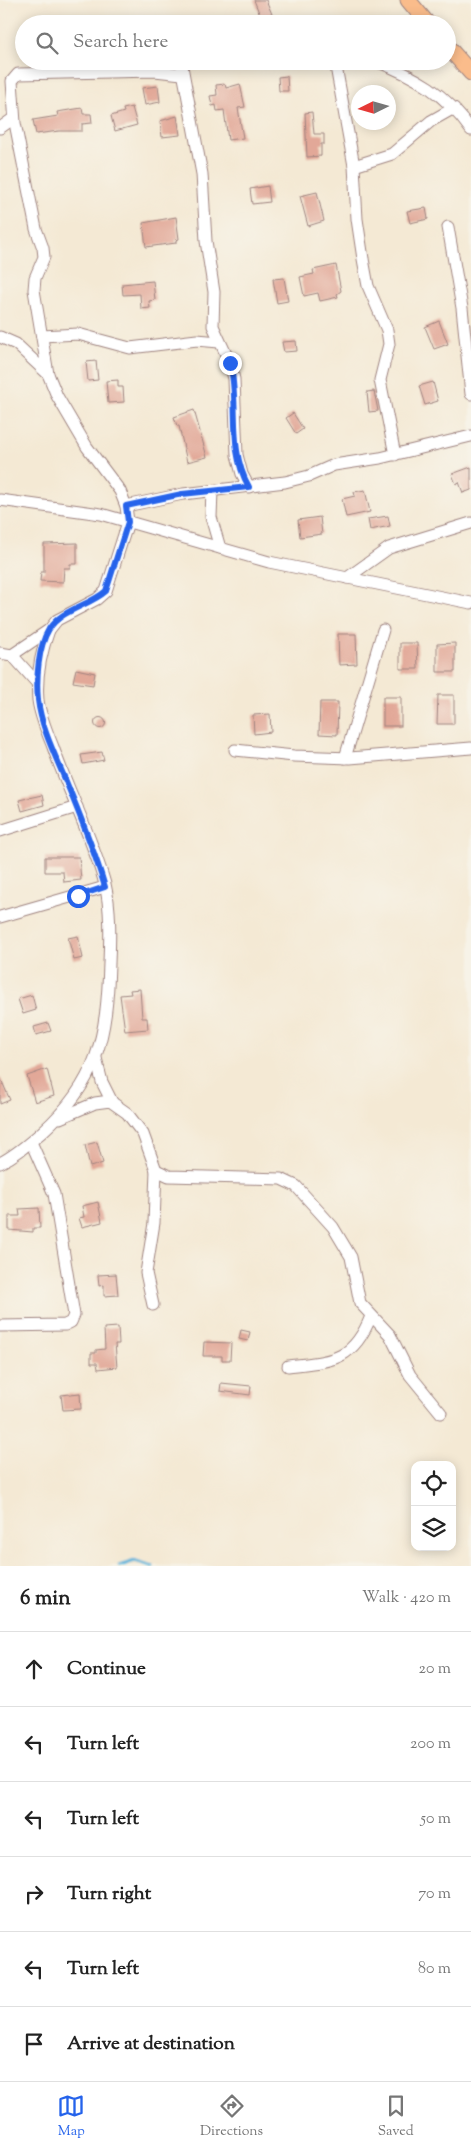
<!DOCTYPE html>
<meta charset="utf-8">
<style>
body{margin:0;font-family:"Sorts Mill Goudy",serif;background:#f2f2f2;color:#222}
.controls{position:absolute;right:15px;bottom:15px;display:grid;overflow:hidden;border-radius:10px;box-shadow:0 2px 12px #0003}
.controls button{width:45px;height:45px;display:grid;place-items:center;padding:0;border:0;border-bottom:1px solid #e0e0e0;background:#fff;color:#222;font:25px sans-serif}
.compass{position:absolute;left:351px;top:85px;width:45px;height:45px;border-radius:50%;background:#fff;box-shadow:0 2px 12px #0003;rotate:265deg}
.stop{position:absolute;width:15px;height:15px;margin:-11px;border:4px solid #2563eb;border-radius:50%;background:#fff}
.stop.end{background:#2563eb;border-color:#fff;box-shadow:0 1px 5px #0008}
.list{margin:0;padding:0;list-style:none}
h2{display:flex;justify-content:space-between;align-items:center;height:65px;margin:0;padding:0 20px;font-size:21px}
h2 small{font-size:16px;font-weight:400;color:#767676}
.list li{display:grid;grid-template-columns:32px 1fr auto;gap:15px;align-items:center;box-sizing:border-box;height:75px;padding:0 20px;border-top:1px solid #e0e0e0}
.list b{display:block;font-size:19px;white-space:nowrap}
.list em{font-size:16px;font-style:normal;color:#767676}
.icon{flex:none;width:28px;height:28px;fill:none;stroke:currentColor;stroke-width:2;stroke-linecap:round;stroke-linejoin:round}
.map{position:relative;flex:none;width:471px;height:1566px;overflow:hidden}
.search{position:absolute;background:#fff;box-shadow:0 2px 12px #0003;left:15px;right:15px;top:15px;height:55px;display:flex;align-items:center;gap:12px;box-sizing:border-box;padding:0 18px;border-radius:28px;color:#767676;font-size:19px}
.sheet{height:515px;background:#fff}
nav{display:flex;justify-content:space-around;align-items:center;box-sizing:border-box;height:70px;border-top:1px solid #e0e0e0;background:#fff;font-size:14px;color:#767676}
nav a{display:grid;justify-items:center;gap:2px}
nav .on{color:#2563eb}
.map>svg:first-child{display:block}
.lines{fill:none;stroke-linecap:round;stroke-linejoin:round}
.stream{stroke:#60b5dc;stroke-width:3}
.building{fill:#e2a898}
.minor-casing{stroke:#9f8480;stroke-width:13}
.major-casing{stroke:#9f8480;stroke-width:17}
.minor{stroke:#fff;stroke-width:11}
.major{stroke:#fabc8b;stroke-width:15}
.route{stroke:#2563eb;stroke-width:6}
</style>
<div class="map">
<svg width="471" height="1566" viewBox="0 0 471 1566">
<rect width="100%" height="100%" fill="#f7f3e8"/>
<filter id="ink" filterUnits="userSpaceOnUse"><feTurbulence type="fractalNoise" baseFrequency=".02" numOctaves="2"/><feDisplacementMap in="SourceGraphic" scale="10" xChannelSelector="R" yChannelSelector="G"/><feConvolveMatrix kernelMatrix="1 2 1 2 8 2 1 2 1" color-interpolation-filters="sRGB"/></filter>
<filter id="wash" filterUnits="userSpaceOnUse"><feTurbulence type="fractalNoise" baseFrequency=".0096" numOctaves="4" result="noise"/><feDisplacementMap in="SourceGraphic" scale="20" xChannelSelector="R" yChannelSelector="G"/><feGaussianBlur stdDeviation="1.12" result="paint"/><feColorMatrix in="noise" values="0 0 0 0 0 0 0 0 0 0 0 0 0 0 0 0 0 1.4 0 .05"/><feComposite in="paint" operator="in"/></filter>
<g filter="url(#wash)">
<rect width="100%" height="100%" fill="#f4e9d4"/>
<g class="lines">
<polyline class="stream" points="119,1566 135,1561 153,1566"/>
</g>
<g id="blocks">
<g class="building">
<polygon points="254,0 266,0 274,19 263,23"/>
<polygon points="287,76 288,91 279,91 278,77"/>
<polygon points="225,84 226,88 240,84 245,107 238,108 243,138 228,140 224,110 217,111 216,105 212,106 210,96 217,95 216,85"/>
<polygon points="158,86 160,102 145,105 142,88"/>
<polygon points="132,107 137,125 115,131 111,116 124,112 123,109"/>
<polygon points="82,108 83,114 91,114 92,123 82,124 82,131 59,131 36,134 33,120 58,116 57,112"/>
<polygon points="312,112 314,134 324,134 324,144 321,144 321,156 307,157 305,113"/>
<polygon points="177,116 180,135 162,137 160,121"/>
<polygon points="268,186 270,202 252,204 250,189"/>
<polygon points="317,192 324,221 308,226 300,196"/>
<polygon points="426,208 428,219 410,223 407,211"/>
<polygon points="176,217 179,239 176,240 176,243 146,247 143,223"/>
<polygon points="336,265 341,291 337,294 338,297 320,301 318,293 304,296 300,277 314,274 313,270"/>
<polygon points="284,278 288,301 277,303 273,279"/>
<polygon points="153,281 155,300 149,301 150,308 141,309 140,294 123,295 122,284"/>
<polygon points="439,321 448,344 434,349 425,327"/>
<polygon points="296,341 297,351 284,352 282,342"/>
<polygon points="96,361 98,380 88,381 86,362"/>
<polygon points="118,380 118,387 123,387 124,402 108,403 106,381"/>
<polygon points="433,382 438,401 425,405 419,386"/>
<polygon points="374,391 378,411 369,412 367,392"/>
<polygon points="194,410 207,457 187,462 179,426 177,426 174,417"/>
<polygon points="293,413 303,429 296,434 286,418"/>
<polygon points="471,467 471,490 463,493 459,482 456,484 452,474"/>
<polygon points="365,490 370,512 346,517 342,499 355,496 354,492"/>
<polygon points="388,516 390,526 370,530 368,519"/>
<polygon points="320,517 322,534 300,537 298,520"/>
<polygon points="77,543 77,564 70,564 70,568 64,568 63,582 40,581 41,572 44,572 44,544"/>
<polygon points="338,634 356,634 357,664 339,665"/>
<polygon points="400,643 417,643 418,669 400,669"/>
<polygon points="455,643 455,672 437,672 437,644"/>
<polygon points="76,669 95,673 93,685 73,682"/>
<polygon points="438,695 454,695 454,724 437,724"/>
<rect x="383" y="697" width="18" height="29"/>
<polygon points="320,702 338,702 337,735 319,734"/>
<polygon points="270,714 271,732 254,734 253,715"/>
<circle cx="100" cy="723" r="5.5"/>
<polygon points="102,752 104,760 83,764 81,755"/>
<polygon points="42,795 44,805 22,811 19,800"/>
<polygon points="45,857 79,857 81,880 64,882 63,872 45,872"/>
<polygon points="78,936 83,958 74,960 68,938"/>
<polygon points="140,989 142,1018 147,1018 148,1029 125,1031 120,995 131,994 130,990"/>
<polygon points="32,995 36,1010 23,1014 18,999"/>
<polygon points="48,1023 51,1031 36,1035 34,1027"/>
<polygon points="47,1069 54,1096 35,1102 27,1076"/>
<polygon points="0,1077 10,1100 0,1104"/>
<polygon points="97,1142 103,1163 90,1167 85,1145"/>
<polygon points="98,1202 102,1222 82,1227 79,1218 84,1217 82,1206"/>
<polygon points="39,1208 40,1228 33,1228 33,1232 9,1230 9,1216 20,1216 19,1209"/>
<polygon points="116,1274 118,1295 104,1296 104,1285 99,1286 98,1275"/>
<polygon points="118,1327 119,1344 115,1344 117,1367 98,1369 97,1363 91,1363 91,1353 96,1353 96,1350 105,1349 104,1328"/>
<polygon points="241,1330 250,1332 248,1341 239,1339"/>
<polygon points="204,1342 231,1343 230,1360 222,1360 222,1356 203,1356"/>
<polygon points="221,1383 251,1386 250,1395 220,1391"/>
<polygon points="80,1393 81,1409 63,1410 61,1395"/>
</g>
</g>
</g>
<g filter="url(#ink)">
<use href="#blocks" fill-opacity="0" stroke="#9f8480" stroke-width="1"/>
<g class="lines">
<g class="minor-casing">
<g id="minor">
<polyline points="181,61 202,174 206,241 214,292 213,326 230,363 234,379 237,455 242,474 249,487"/>
<polyline points="335,61 354,166 357,219 363,259 368,286 387,330 389,344 380,380 395,455"/>
<path d="M376 61C417 77 445 93 471 130"/>
<polyline points="0,128 14,118"/>
<polyline points="354,166 392,154 431,121 454,108"/>
<polyline points="448,227 462,308 471,394"/>
<polyline points="42,336 78,334 130,348 197,340 219,342"/>
<polyline points="0,337 16,344 48,374"/>
<polyline points="212,491 211,517 220,548"/>
<polyline points="0,500 101,514 269,562 471,603"/>
<polyline points="126,506 183,494 285,482 309,476 334,465 380,458 471,436"/>
<polyline points="347,578 389,548 471,523"/>
<polyline points="0,653 12,655 49,630 57,620 97,599 106,591 128,522 126,506 120,491 87,447 57,396 48,374 34,290 35,278 44,257 43,248 36,229 15,123 12,81 18,74 155,71 182,74"/>
<polyline points="12,655 37,683"/>
<polyline points="235,750 294,756 350,758 471,748"/>
<polyline points="345,758 383,630"/>
<polyline points="0,831 77,807"/>
<polyline points="0,917 105,887"/>
<polyline points="96,1058 102,1082 112,1102"/>
<polyline points="60,1118 95,1103 110,1101 127,1113 143,1134 156,1170 154,1223 146,1273 153,1305"/>
<path d="M0 1163C16 1155 28 1144 42 1132 98 1082 107 1036 109 963 110 938 111 909 105 884 92 837 69 793 53 747 47 732 40 716 38 700 36 676 41 652 49 630"/>
<polyline points="156,1170 169,1176 281,1179 296,1186 333,1227 351,1257 360,1303 390,1335 410,1375 441,1413"/>
<polyline points="0,1326 65,1325 71,1322 74,1315 54,1194 31,1142"/>
<path d="M288 1366C331 1361 353 1362 371 1316"/>
</g>
</g>
<g class="major-casing">
<g id="major">
<polyline points="408,0 428,24"/>
<polyline points="447,46 471,73"/>
</g>
</g>
<use href="#minor" class="minor"/>
<use href="#major" class="major"/>
</g>
</g>
<g class="lines" filter="url(#ink)">
<path class="route" d="M78 896 105 887C94 850 80 815 65 779 55 755 41 727 38 700 36 679 38 647 49 629 62 609 89 606 106 591L128 522 126 506 182 494 249 487C227 449 240 404 230 363"/>
</g>
</svg>
<div class="controls">
<button><svg class="icon" aria-label="locate" viewBox="0 0 24 24"><circle cx="12" cy="12" r="6"/><path d="M12 2v4M12 18v4M2 12h4M18 12h4"/></svg></button>
<button><svg class="icon" aria-label="layers" viewBox="0 0 24 24"><path d="M12 4l9 5-9 5-9-5zM3 14l9 5 9-5"/></svg></button>
</div>
<svg class="compass" viewBox="-18 -18 36 36"><path d="M0-13l5 13h-10z" fill="#e53935"/><path d="M0 13l5-13h-10z" fill="#767676"/></svg>
<div class="stop" style="left:78px;top:896px"></div>
<div class="stop end" style="left:230px;top:363px"></div>
<div class="search"><svg class="icon" aria-label="search" viewBox="0 0 24 24"><circle cx="10" cy="10" r="6"/><path d="M15 15l6 6"/></svg>Search here</div>
</div>
<section class="sheet">
<h2>6 min<small>Walk · 420 m</small></h2>
<ul class="list">
<li><svg class="icon" aria-label="ahead" viewBox="0 0 24 24"><path d="M12 20V5M6 11l6-6 6 6"/></svg><div><b>Continue</b></div><em>20 m</em></li>
<li><svg class="icon" aria-label="left" viewBox="0 0 24 24"><path d="M17 20v-9H6M10 6l-5 5 5 5"/></svg><div><b>Turn left</b></div><em>200 m</em></li>
<li><svg class="icon" aria-label="left" viewBox="0 0 24 24"><path d="M17 20v-9H6M10 6l-5 5 5 5"/></svg><div><b>Turn left</b></div><em>50 m</em></li>
<li><svg class="icon" aria-label="right" viewBox="0 0 24 24"><path d="M7 20v-9h11M14 6l5 5-5 5"/></svg><div><b>Turn right</b></div><em>70 m</em></li>
<li><svg class="icon" aria-label="left" viewBox="0 0 24 24"><path d="M17 20v-9H6M10 6l-5 5 5 5"/></svg><div><b>Turn left</b></div><em>80 m</em></li>
<li><svg class="icon" aria-label="arrive" viewBox="0 0 24 24"><path d="M6 21V4h12l-3 4 3 4H6"/></svg><div><b>Arrive at destination</b></div></li>
</ul>
</section>
<nav>
<a class="on"><svg class="icon" aria-label="map" viewBox="0 0 24 24"><path d="M3 6l6-2 6 2 6-2v14l-6 2-6-2-6 2zM9 4v14M15 6v14"/></svg>Map</a>
<a><svg class="icon" aria-label="directions" viewBox="0 0 24 24"><path d="M12 3l9 9-9 9-9-9zM9 14v-3h6M13 9l2 2-2 2"/></svg>Directions</a>
<a><svg class="icon" aria-label="saved" viewBox="0 0 24 24"><path d="M7 4h10v16l-5-4-5 4z"/></svg>Saved</a>
</nav>
